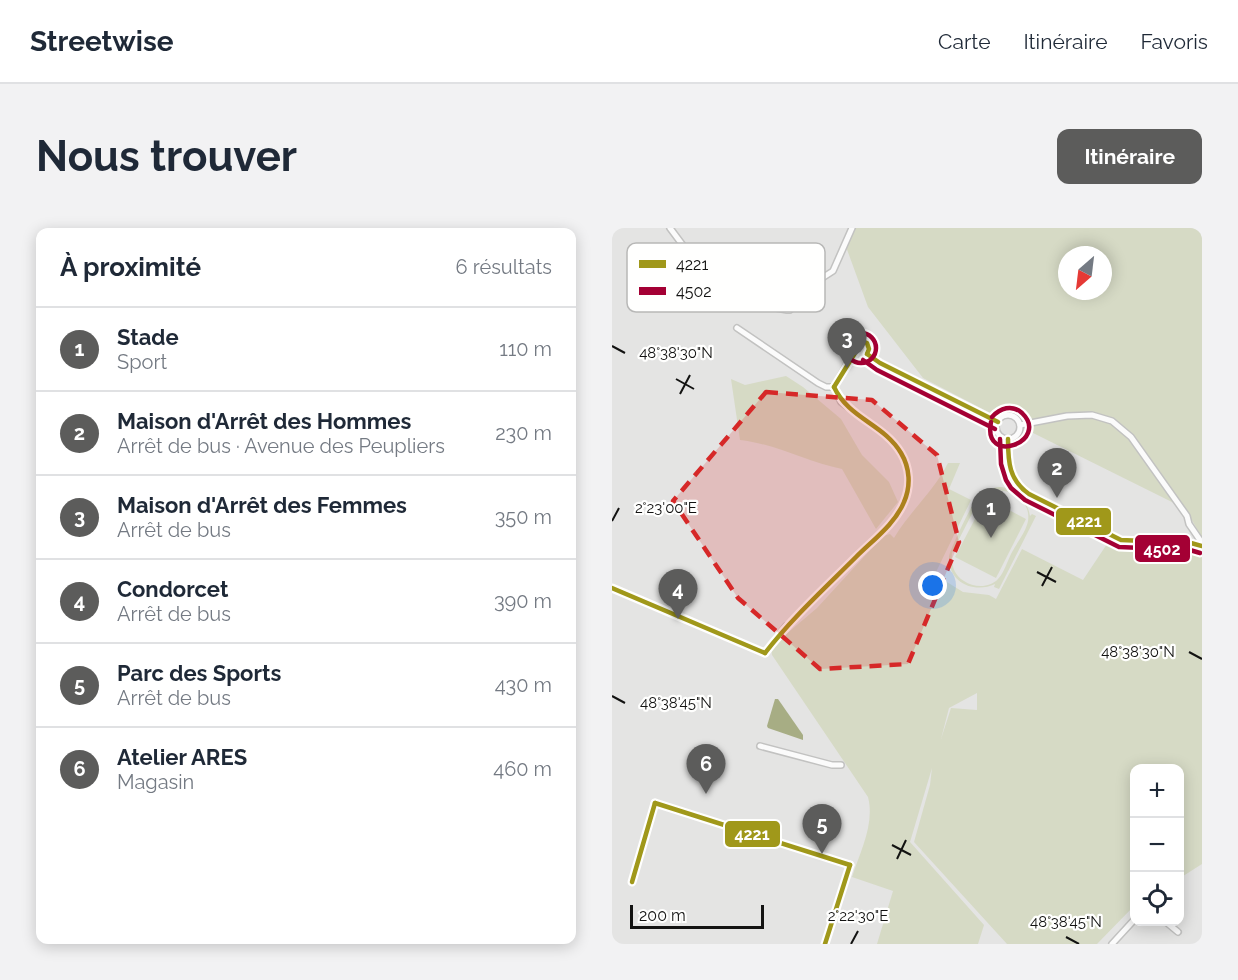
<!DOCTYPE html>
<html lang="fr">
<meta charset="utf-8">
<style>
body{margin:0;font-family:Raleway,sans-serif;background:#f2f2f3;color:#1f2937}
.controls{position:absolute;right:18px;bottom:18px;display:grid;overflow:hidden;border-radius:12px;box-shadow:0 3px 15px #0003}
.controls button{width:54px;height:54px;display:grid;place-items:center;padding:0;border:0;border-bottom:2px solid #e0e1e3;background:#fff;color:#1f2937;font:30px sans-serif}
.compass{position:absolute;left:446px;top:18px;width:54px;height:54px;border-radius:50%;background:#fff;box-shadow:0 3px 15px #0003;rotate:208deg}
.scale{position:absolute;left:18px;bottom:15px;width:134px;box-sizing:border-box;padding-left:6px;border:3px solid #131312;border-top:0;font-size:16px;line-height:21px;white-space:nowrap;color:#131312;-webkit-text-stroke:4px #fffffe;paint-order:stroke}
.you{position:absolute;left:321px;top:358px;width:21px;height:21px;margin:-15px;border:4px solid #fff;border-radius:50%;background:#1a73e8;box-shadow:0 0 0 9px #1a73e833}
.badge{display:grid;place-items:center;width:39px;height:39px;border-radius:50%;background:#5c5c5b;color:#fff;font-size:20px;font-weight:700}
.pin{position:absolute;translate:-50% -50px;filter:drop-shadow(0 2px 3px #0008)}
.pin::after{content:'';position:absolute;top:32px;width:21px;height:18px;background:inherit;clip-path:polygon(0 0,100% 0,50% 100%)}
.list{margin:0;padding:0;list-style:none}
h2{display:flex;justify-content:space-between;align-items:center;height:78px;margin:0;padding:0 24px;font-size:26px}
h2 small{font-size:20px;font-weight:400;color:#747a83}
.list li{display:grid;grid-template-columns:39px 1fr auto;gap:18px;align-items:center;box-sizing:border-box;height:84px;padding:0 24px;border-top:2px solid #e0e1e3}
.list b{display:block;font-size:22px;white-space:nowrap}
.list p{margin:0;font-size:20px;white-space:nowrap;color:#747a83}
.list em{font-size:20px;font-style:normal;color:#747a83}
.icon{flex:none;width:33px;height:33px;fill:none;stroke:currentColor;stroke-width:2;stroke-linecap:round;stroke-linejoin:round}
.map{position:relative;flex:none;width:590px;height:716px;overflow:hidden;border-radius:12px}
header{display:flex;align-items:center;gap:36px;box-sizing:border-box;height:84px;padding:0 30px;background:#fff;border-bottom:2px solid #e0e1e3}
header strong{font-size:28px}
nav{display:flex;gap:33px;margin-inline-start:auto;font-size:21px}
.intro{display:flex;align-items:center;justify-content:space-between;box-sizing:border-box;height:144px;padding:0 36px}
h1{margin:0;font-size:42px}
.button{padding:15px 27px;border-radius:12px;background:#5c5c5b;color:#fff;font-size:21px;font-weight:700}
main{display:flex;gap:36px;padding:0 36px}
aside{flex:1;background:#fff;border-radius:12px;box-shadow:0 3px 15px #0003}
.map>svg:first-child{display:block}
.green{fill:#d6dac5;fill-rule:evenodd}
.water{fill:#a7ad84}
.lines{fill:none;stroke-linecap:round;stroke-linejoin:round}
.street-casing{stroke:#c2c2c1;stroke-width:8}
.street{stroke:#fbfbfb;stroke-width:5}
.bus-1-casing{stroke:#fffffe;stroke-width:9}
.bus-2-casing{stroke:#fffffe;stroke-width:9}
.bus-1{stroke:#a0981a;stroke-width:4.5}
.bus-2{stroke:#a40034;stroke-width:4.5}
.marked{fill:#d62828;fill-opacity:0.2;stroke:#d62828;stroke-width:4.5;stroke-dasharray:12 8;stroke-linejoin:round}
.ticks{fill:none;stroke:#131312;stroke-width:2}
.key{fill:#fffffe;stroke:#b8b8b7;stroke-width:1.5}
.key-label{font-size:16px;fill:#131312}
.ticks-label{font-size:15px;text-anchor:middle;fill:#131312;stroke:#fffffe;stroke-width:4.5;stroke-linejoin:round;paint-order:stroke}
.line-badge{stroke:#fffffe;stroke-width:2}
.badge-label{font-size:16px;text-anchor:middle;font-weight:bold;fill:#fff}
</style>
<header>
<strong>Streetwise</strong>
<nav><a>Carte</a><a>Itinéraire</a><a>Favoris</a></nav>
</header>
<div class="intro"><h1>Nous trouver</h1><a class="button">Itinéraire</a></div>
<main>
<aside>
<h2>À proximité<small>6 résultats</small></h2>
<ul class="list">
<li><span class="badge">1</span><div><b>Stade</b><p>Sport</p></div><em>110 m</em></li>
<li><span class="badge">2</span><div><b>Maison d'Arrêt des Hommes</b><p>Arrêt de bus · Avenue des Peupliers</p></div><em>230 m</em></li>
<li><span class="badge">3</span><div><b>Maison d'Arrêt des Femmes</b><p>Arrêt de bus</p></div><em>350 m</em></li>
<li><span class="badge">4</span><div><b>Condorcet</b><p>Arrêt de bus</p></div><em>390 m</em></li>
<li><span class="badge">5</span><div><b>Parc des Sports</b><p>Arrêt de bus</p></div><em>430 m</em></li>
<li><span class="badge">6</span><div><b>Atelier ARES</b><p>Magasin</p></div><em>460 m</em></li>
</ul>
</aside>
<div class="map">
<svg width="590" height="716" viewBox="0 0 590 716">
<rect width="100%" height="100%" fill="#e4e4e3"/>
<g class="green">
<path d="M244 0H590V310L572 278 566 277 411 200 407 190 397 185 384 188 311 150 256 79 233 16ZM455 27H491V63H455Z"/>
<path d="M174 148 191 159 229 191 250 227 277 254 286 274 264 301 230 241C195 234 164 216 128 212L119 151 133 157Z"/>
<path d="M336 235H348L337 261 359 272 325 342 322 352 330 351 351 364 377 367 384 371 410 321 471 352 495 316 583 318 590 323V636L568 650V540H522V678L485 716H395L302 614 318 557 320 540 298 614 372 697 366 716H265L281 663 240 649C248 624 263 596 256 569L160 427 159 419 205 380 271 308 278 306 282 310C298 283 322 263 336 235ZM365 465V482L339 480 329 511 337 480Z"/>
<path d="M390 259C406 262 415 272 418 288L420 286 424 288 387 361 382 359 383 356C362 366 336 354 337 329 338 321 362 271 368 266 374 261 382 259 390 259ZM384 262C401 262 419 274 416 293 414 304 404 316 399 326 395 334 392 345 386 351 378 360 362 360 352 353 342 347 339 337 340 325L369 268Z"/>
<polygon points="374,270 414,291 384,350 343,329"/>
</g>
<polygon class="water" points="163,471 166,471 191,507 191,512 156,500 155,498"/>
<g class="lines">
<g class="street-casing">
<g id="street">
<polyline points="58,0 113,74 136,75 175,82 178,82 184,76"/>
<polyline points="207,52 221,43 240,0"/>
<polyline points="125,100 206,155 214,159 222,159"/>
<polyline points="255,126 268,135 386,194"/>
<polyline points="222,159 238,131 243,125 241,119 244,114 250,113 255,115 257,121 255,126"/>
<polyline points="222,159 229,174 252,191"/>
<circle cx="396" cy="199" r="12"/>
<polyline points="408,197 455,188 480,187 500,193 519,209 575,288 577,296 590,315"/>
<path d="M396 211C396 234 395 253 417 266L509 312 579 315 590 318"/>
<polyline points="153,425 174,398"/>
<polyline points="148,518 220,537 229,537"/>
<polyline points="554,694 566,704"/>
<polyline points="500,716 522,692"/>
</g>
</g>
<use href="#street" class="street"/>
<g class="bus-1-casing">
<g id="bus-1">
<polyline points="255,126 268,135 386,194"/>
<polyline points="222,159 243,125 241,119 244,114 250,113 255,115 257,121 255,126"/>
<path d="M396 211C396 234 397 252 417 266L509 312 579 315 590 318"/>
<polyline points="0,360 153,425"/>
<path d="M153 425C180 390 213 360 244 329 261 312 283 296 292 274 299 258 298 240 289 225 272 196 237 191 222 159"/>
<polyline points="43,575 238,637"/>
<polyline points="20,654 43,575"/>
<polyline points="213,716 238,637"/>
</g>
</g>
<g class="bus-2-casing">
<g id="bus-2">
<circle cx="249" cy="120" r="15"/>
<polyline points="251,132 265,142 383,201"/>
<path d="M379 194C370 239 439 213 410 185 400 176 388 180 380 189"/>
<polyline points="388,211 389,236 394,252 399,260 413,272 507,319 578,322 588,325"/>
</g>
</g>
<use href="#bus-1" class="bus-1"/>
<use href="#bus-2" class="bus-2"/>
</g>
<path class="marked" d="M154 164 260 172 325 227 347 314 296 436 208 441 126 370 61 273Z"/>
<path class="ticks" d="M0 118 13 125M64 151 82 161M68 166 78 147M0 293 7 280M425 344 444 354M430 358 440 339M577 424 590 431M0 468 13 475M280 617 299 627M285 631 294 612M454 709 467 716M239 716 246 703"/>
<rect x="15" y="15" width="198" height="69" rx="9" class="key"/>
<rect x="27" y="32" width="27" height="8" fill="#a0981a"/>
<rect x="27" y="59" width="27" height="8" fill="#a40034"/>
<g class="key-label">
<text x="64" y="42">4221</text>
<text x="64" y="69">4502</text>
</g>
<g class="ticks-label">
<text x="64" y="130">48°38'30"N</text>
<text x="54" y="285">2°23'00"E</text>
<text x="526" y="429">48°38'30"N</text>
<text x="64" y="480">48°38'45"N</text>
<text x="246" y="693">2°22'30"E</text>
<text x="454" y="699">48°38'45"N</text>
</g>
<g class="line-badge">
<rect x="443" y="279" width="57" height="29" rx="6" fill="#a0981a"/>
<rect x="522" y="306" width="57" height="29" rx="6" fill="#a40034"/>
<rect x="112" y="592" width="57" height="28" rx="6" fill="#a0981a"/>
</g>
<g class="badge-label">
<text x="472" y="299">4221</text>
<text x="550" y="327">4502</text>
<text x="140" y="612">4221</text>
</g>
</svg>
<div class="controls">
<button>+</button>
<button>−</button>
<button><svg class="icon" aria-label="locate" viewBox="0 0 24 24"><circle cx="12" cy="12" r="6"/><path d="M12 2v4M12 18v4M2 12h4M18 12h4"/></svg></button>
</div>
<svg class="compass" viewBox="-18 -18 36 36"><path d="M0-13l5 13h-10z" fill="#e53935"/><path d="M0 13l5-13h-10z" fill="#747a83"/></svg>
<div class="scale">200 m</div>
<div class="you"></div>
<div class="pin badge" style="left:379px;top:310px">1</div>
<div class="pin badge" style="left:445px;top:270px">2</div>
<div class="pin badge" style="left:235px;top:140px">3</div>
<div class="pin badge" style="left:66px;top:391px">4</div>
<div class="pin badge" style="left:210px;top:626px">5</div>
<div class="pin badge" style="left:94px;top:566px">6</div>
</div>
</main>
